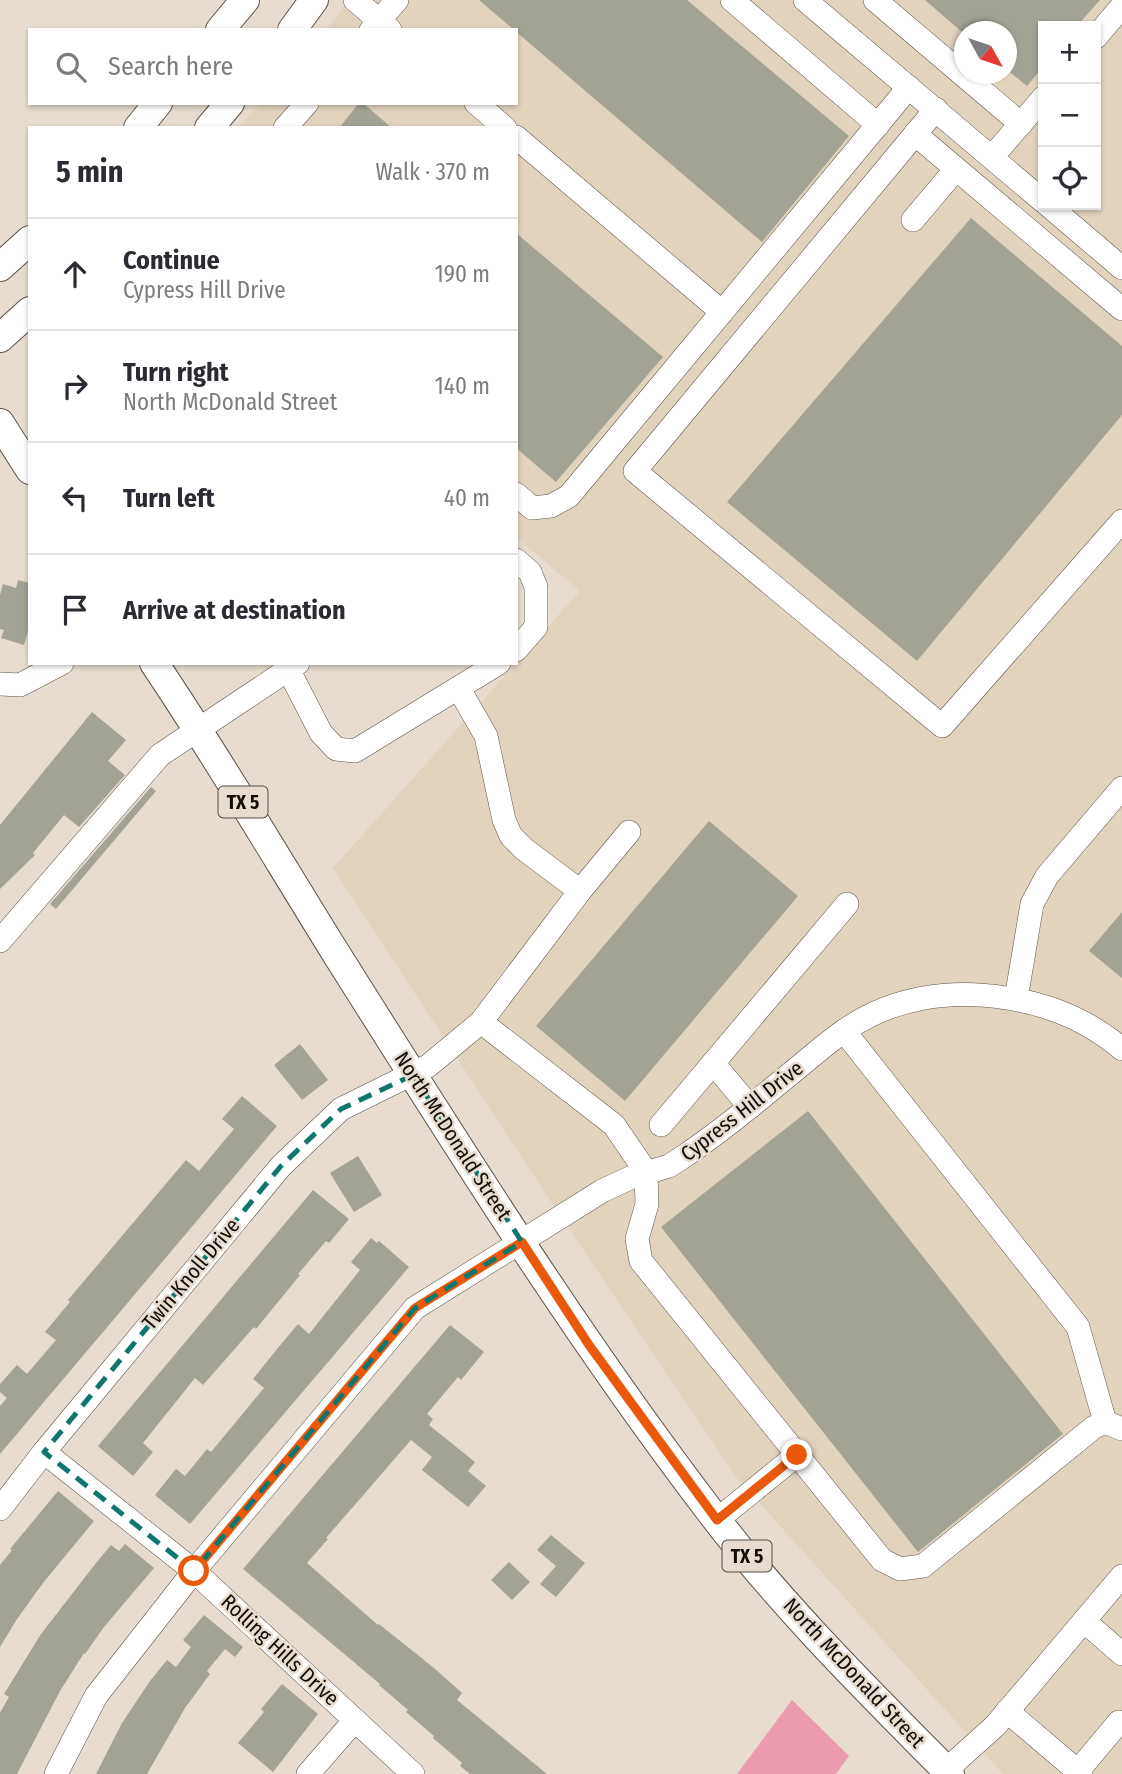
<!DOCTYPE html>
<meta charset="utf-8">
<style>
body{margin:0;font-family:"Fira Sans Condensed",sans-serif;background:#f7f7f7;color:#2b2b33}
.controls{position:absolute;right:21px;top:21px;display:grid;overflow:hidden;border-radius:0px;box-shadow:0 2px 5px #0004}
.controls button{width:63px;height:63px;display:grid;place-items:center;padding:0;border:0;border-bottom:2px solid #e1e1e2;background:#fff;color:#2b2b33;font:35px sans-serif}
.compass{position:absolute;left:954px;top:21px;width:63px;height:63px;border-radius:50%;background:#fff;box-shadow:0 2px 5px #0004;rotate:130deg}
.stop{position:absolute;width:21px;height:21px;margin:-16px;border:5px solid #ea580c;border-radius:50%;background:#fff}
.stop.end{background:#ea580c;border-color:#fff;box-shadow:0 2px 7px #0008}
.list{margin:0;padding:0;list-style:none}
h2{display:flex;justify-content:space-between;align-items:center;height:91px;margin:0;padding:0 28px;font-size:30px}
h2 small{font-size:23px;font-weight:400;color:#7c7c81}
.list li{display:grid;grid-template-columns:46px 1fr auto;gap:21px;align-items:center;box-sizing:border-box;height:112px;padding:0 28px;border-top:2px solid #e1e1e2}
.list b{display:block;font-size:26px;white-space:nowrap}
.list p{margin:0;font-size:23px;white-space:nowrap;color:#7c7c81}
.list em{font-size:23px;font-style:normal;color:#7c7c81}
.icon{flex:none;width:38px;height:38px;fill:none;stroke:currentColor;stroke-width:2;stroke-linecap:round;stroke-linejoin:round}
.map{position:relative;flex:none;width:1122px;height:1774px;overflow:hidden}
.search{position:absolute;background:#fff;box-shadow:0 2px 5px #0004;left:28px;top:28px;width:490px;height:77px;display:flex;align-items:center;gap:18px;box-sizing:border-box;padding:0 24px;border-radius:0px;color:#7c7c81;font-size:26px}
.panel{position:absolute;background:#fff;box-shadow:0 2px 5px #0004;left:28px;top:126px;width:490px;height:539px;border-radius:0px}
.map>svg:first-child{display:block}
.built{fill:#e2d3bf;fill-rule:evenodd}
.green{fill:#ec9cae}
.building{fill:#a2a394}
.lines{fill:none;stroke-linecap:round;stroke-linejoin:round}
.minor-casing{stroke:#5d5449;stroke-width:24}
.major-casing{stroke:#5d5449;stroke-width:30}
.minor{stroke:#fff;stroke-width:23}
.major{stroke:#fff;stroke-width:28}
.route{stroke:#ea580c;stroke-width:9}
.marked{fill:none;stroke:#0f766e;stroke-width:5;stroke-dasharray:14 9;stroke-linejoin:round}
.labels{text-anchor:middle;stroke-width:5;stroke-linejoin:round;paint-order:stroke}
.shield{fill:#e7dccf;stroke:#504b44;stroke-width:2}
.shield-label{font-size:19px;font-weight:bold;fill:#100d08}
.street-label{font-size:21px;fill:#100d08;stroke:#e7dccf}
</style>
<div class="map">
<svg width="1122" height="1774" viewBox="0 0 1122 1774">
<rect width="100%" height="100%" fill="#e7dccf"/>
<path class="built" d="M350 0H1122V1774H1003L736 1477 547 1196 333 868 580 591 516 537V128H238L261 103H516V30H326ZM1043 26H1096V205H1043ZM964 32H1006V74H964Z"/>
<polygon class="green" points="792,1700 849,1756 836,1774 737,1774"/>
<g class="building">
<polygon points="479,0 687,0 849,136 762,242"/>
<polygon points="925,0 1100,0 1077,26 1043,26 1043,67 1027,86 1006,69 1006,32 962,32"/>
<polygon points="359,103 363,103 392,128 339,128"/>
<polygon points="971,218 1122,346 1122,415 917,661 727,502"/>
<polygon points="516,233 663,357 556,482 516,448"/>
<polygon points="18,580 30,583 30,631 28,631 24,645 1,638 4,630 0,629 0,595 3,584 16,588"/>
<polygon points="92,712 126,740 108,761 125,775 79,827 64,815 33,853 35,855 0,889 0,825"/>
<polygon points="151,787 156,791 56,909 50,904"/>
<polygon points="709,821 798,896 625,1101 536,1026"/>
<polygon points="1122,912 1122,978 1089,951"/>
<polygon points="300,1044 328,1080 302,1100 274,1065"/>
<polygon points="242,1096 277,1126 0,1454 0,1406 7,1398 0,1392 0,1384 17,1365 27,1374 56,1340 45,1332 70,1302 68,1300 186,1160 199,1171 234,1129 222,1119"/>
<polygon points="808,1111 1063,1434 918,1552 661,1227"/>
<polygon points="358,1156 382,1195 354,1212 330,1173"/>
<polygon points="313,1190 349,1219 329,1243 326,1241 298,1274 300,1275 256,1329 254,1327 203,1385 195,1378 143,1443 153,1452 133,1476 98,1446"/>
<polygon points="371,1238 377,1243 379,1241 409,1267 190,1524 155,1495 176,1469 185,1476 207,1449 211,1452 264,1388 253,1379 277,1349 298,1324 309,1334 360,1270 351,1262"/>
<polygon points="450,1325 484,1352 461,1380 458,1377 427,1414 433,1419 429,1425 475,1462 468,1471 486,1486 468,1507 422,1470 432,1457 411,1440 326,1538 328,1539 307,1563 378,1625 379,1624 434,1668 462,1693 457,1700 547,1774 470,1774 460,1766 462,1763 433,1738 434,1736 406,1712 408,1710 379,1685 380,1684 243,1569"/>
<polygon points="58,1491 94,1521 43,1583 17,1619 0,1647 0,1565 12,1550 10,1549"/>
<polygon points="551,1535 585,1563 556,1597 540,1584 556,1566 537,1550"/>
<polygon points="125,1544 154,1568 104,1627 85,1654 84,1653 60,1691 17,1774 0,1774 0,1713 9,1697 4,1694 41,1634 96,1563 111,1545 119,1551"/>
<polygon points="509,1562 530,1582 512,1600 491,1580"/>
<polygon points="204,1615 243,1647 235,1657 225,1649 207,1671 210,1674 185,1708 147,1774 96,1774 122,1723 150,1681 167,1660 176,1667 191,1647 183,1640"/>
<polygon points="282,1684 318,1714 273,1772 238,1743 264,1712 261,1709"/>
</g>
<g class="lines">
<g class="minor-casing">
<g id="minor">
<polyline points="355,0 390,30"/>
<polyline points="732,0 878,125"/>
<polyline points="805,0 1043,201"/>
<polyline points="875,0 1021,124"/>
<polyline points="371,30 397,0"/>
<polyline points="1096,37 1122,6"/>
<polyline points="476,103 505,128"/>
<polyline points="936,109 635,471 942,726 1122,521"/>
<polyline points="285,128 307,103"/>
<polyline points="915,134 1122,309"/>
<polyline points="516,137 722,312"/>
<polyline points="992,157 1043,98"/>
<polyline points="1048,205 1122,268"/>
<polyline points="913,220 956,169"/>
<polyline points="516,494 532,508 551,506 569,496 909,87"/>
<polyline points="516,560 530,572 536,587 536,627 516,650"/>
<polyline points="285,663 321,733 336,749 355,751 499,663"/>
<polyline points="0,684 20,685 62,663"/>
<polyline points="459,689 486,736 504,820 511,836 524,849 580,891"/>
<polyline points="0,941 160,755 298,663"/>
<polyline points="1016,999 1032,904 1047,876 1122,788"/>
<polyline points="481,1022 580,891 629,832"/>
<polyline points="844,1031 1078,1327 1105,1422"/>
<polyline points="713,1063 750,1107"/>
<polyline points="661,1125 847,904"/>
<polyline points="44,1452 194,1571 413,1774"/>
<polyline points="0,1509 44,1452 281,1166 341,1109 428,1066 481,1022 614,1125 646,1172 647,1204 637,1239 641,1261 882,1560 900,1569 923,1566 1093,1428 1105,1422 1122,1429"/>
<polyline points="717,1520 797,1455"/>
<polyline points="1084,1621 1122,1654"/>
<polyline points="1007,1711 1081,1774"/>
<polyline points="946,1770 995,1726 1122,1576"/>
<polyline points="1078,1771 1119,1722 1122,1725"/>
<path d="M56 1774 96 1696 194 1571 415 1308 602 1191 632 1177 669 1166 680 1159C719 1133 754 1104 790 1074 808 1060 825 1044 844 1031 892 997 950 989 1006 998 1048 1004 1089 1021 1122 1049"/>
<polyline points="308,1774 355,1720"/>
</g>
</g>
<g class="major-casing">
<g id="major">
<polyline points="220,30 245,0"/>
<polyline points="292,30 314,0"/>
<polyline points="138,128 158,103"/>
<polyline points="209,128 230,103"/>
<polyline points="0,267 30,240"/>
<polyline points="0,338 30,311"/>
<polyline points="0,423 30,470"/>
<path d="M154 663C218 758 276 857 337 955 455 1142 574 1333 709 1510 781 1605 866 1689 950 1774"/>
</g>
</g>
<use href="#minor" class="minor"/>
<use href="#major" class="major"/>
</g>
<g class="lines">
<polyline class="route" points="194,1571 415,1308 522,1242 589,1345 717,1520 797,1455"/>
</g>
<path class="marked" d="M413 1075 522 1242 415 1308 194 1571 44 1452 281 1166 341 1109Z"/>
<g class="labels">
<g class="shield">
<rect x="218.5" y="786.5" width="49" height="31" rx="5"/>
<rect x="722.5" y="1540.5" width="49" height="31" rx="5"/>
</g>
<g class="shield-label">
<text x="243" y="809">TX 5</text>
<text x="747" y="1563">TX 5</text>
</g>
<g class="street-label">
<text transform="translate(742 1111) rotate(-38)" y="7">Cypress Hill Drive</text>
<text transform="translate(453 1136) rotate(57)" y="7">North McDonald Street</text>
<text transform="translate(191 1274) rotate(-50)" y="7">Twin Knoll Drive</text>
<text transform="translate(280 1650) rotate(43)" y="7">Rolling Hills Drive</text>
<text transform="translate(854 1673) rotate(47)" y="7">North McDonald Street</text>
</g>
</g>
</svg>
<div class="controls">
<button>+</button>
<button>−</button>
<button><svg class="icon" aria-label="locate" viewBox="0 0 24 24"><circle cx="12" cy="12" r="6"/><path d="M12 2v4M12 18v4M2 12h4M18 12h4"/></svg></button>
</div>
<svg class="compass" viewBox="-18 -18 36 36"><path d="M0-13l5 13h-10z" fill="#e53935"/><path d="M0 13l5-13h-10z" fill="#7c7c81"/></svg>
<div class="stop" style="left:194px;top:1571px"></div>
<div class="stop end" style="left:797px;top:1455px"></div>
<div class="search"><svg class="icon" aria-label="search" viewBox="0 0 24 24"><circle cx="10" cy="10" r="6"/><path d="M15 15l6 6"/></svg>Search here</div>
<section class="panel">
<h2>5 min<small>Walk · 370 m</small></h2>
<ul class="list">
<li><svg class="icon" aria-label="ahead" viewBox="0 0 24 24"><path d="M12 20V5M6 11l6-6 6 6"/></svg><div><b>Continue</b><p>Cypress Hill Drive</p></div><em>190 m</em></li>
<li><svg class="icon" aria-label="right" viewBox="0 0 24 24"><path d="M7 20v-9h11M14 6l5 5-5 5"/></svg><div><b>Turn right</b><p>North McDonald Street</p></div><em>140 m</em></li>
<li><svg class="icon" aria-label="left" viewBox="0 0 24 24"><path d="M17 20v-9H6M10 6l-5 5 5 5"/></svg><div><b>Turn left</b></div><em>40 m</em></li>
<li><svg class="icon" aria-label="arrive" viewBox="0 0 24 24"><path d="M6 21V4h12l-3 4 3 4H6"/></svg><div><b>Arrive at destination</b></div></li>
</ul>
</section>
</div>
